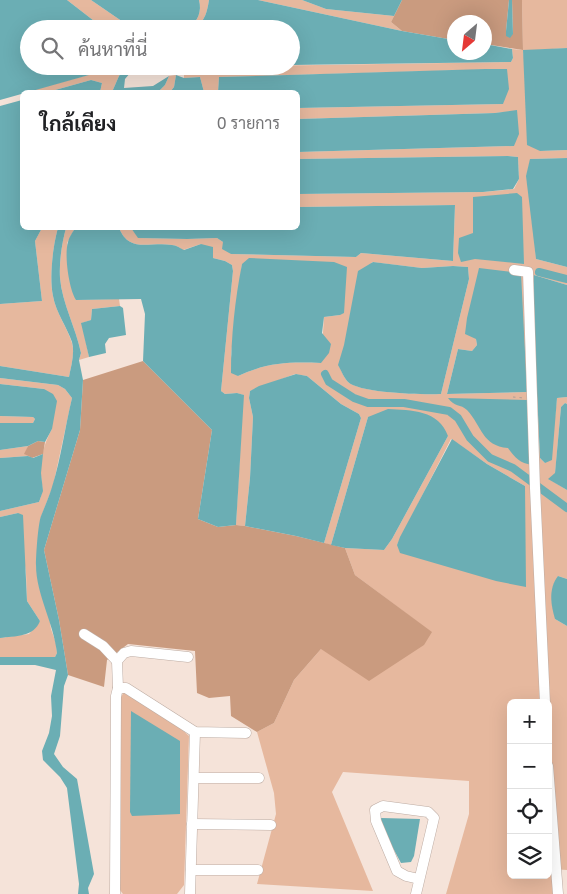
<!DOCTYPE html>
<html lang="th">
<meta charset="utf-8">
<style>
body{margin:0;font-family:"Golos Text",Sarabun,sans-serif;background:#f6f6f6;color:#202124}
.controls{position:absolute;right:15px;bottom:15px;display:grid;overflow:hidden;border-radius:8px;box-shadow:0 5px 20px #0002}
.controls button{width:45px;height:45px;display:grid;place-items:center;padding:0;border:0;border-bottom:1px solid #e0e0e0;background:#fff;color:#202124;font:25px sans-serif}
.compass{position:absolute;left:447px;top:15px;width:45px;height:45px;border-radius:50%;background:#fff;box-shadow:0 5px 20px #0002;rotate:208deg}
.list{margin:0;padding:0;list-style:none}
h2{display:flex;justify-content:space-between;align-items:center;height:65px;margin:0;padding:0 20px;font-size:21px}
h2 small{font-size:16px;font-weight:400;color:#757577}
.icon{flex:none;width:28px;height:28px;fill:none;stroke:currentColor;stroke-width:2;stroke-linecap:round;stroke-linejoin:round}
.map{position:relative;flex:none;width:567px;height:894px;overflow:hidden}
.search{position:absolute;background:#fff;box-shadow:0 5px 20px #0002;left:20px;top:20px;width:280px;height:55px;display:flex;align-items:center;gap:12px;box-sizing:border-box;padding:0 18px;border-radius:28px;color:#757577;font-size:19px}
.panel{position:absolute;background:#fff;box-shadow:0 5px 20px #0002;left:20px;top:90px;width:280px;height:140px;border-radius:8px}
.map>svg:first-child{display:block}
.green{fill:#e6b89e;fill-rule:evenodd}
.forest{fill:#ca9b7f}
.water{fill:#6baeb4}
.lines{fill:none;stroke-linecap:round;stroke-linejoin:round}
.canal{stroke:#6baeb4;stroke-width:8}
.minor-casing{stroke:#bdaca3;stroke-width:11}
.path{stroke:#ad9f97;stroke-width:1;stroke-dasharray:2.5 4;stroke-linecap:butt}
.minor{stroke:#fff;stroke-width:10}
</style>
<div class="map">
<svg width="567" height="894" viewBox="0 0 567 894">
<rect width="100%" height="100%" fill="#f5e3d9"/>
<g class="green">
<polygon points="67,0 91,0 126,24 128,29 107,29 98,24"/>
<path d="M199 0H209C207 13 205 19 196 29H189C198 20 202 12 199 0Z"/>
<polygon points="258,0 302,0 326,9 394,16 391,22 402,31"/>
<path d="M522 0H567V48L523 51 540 151 567 150V158L530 159 536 259 567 267V285L534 275 532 287 540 458 545 463 555 417 557 398 567 397V404L565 403 561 407 555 474 549 479 567 490V579L558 576 555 619 567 626V870L551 869 553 894H446L469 814V781L343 772 332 792 373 891 257 884 276 814 274 793 257 732 274 723 294 680 321 649 431 632 355 575 345 548 384 550 392 539 448 436 368 417 331 545 324 543 361 418 359 414 341 404 307 376 295 374 250 391 249 398 253 417 250 478 245 526 236 525 243 395 237 393 225 394 221 391 233 271 232 265 225 261 213 258 201 244 183 250C180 248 176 245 172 245 150 241 130 254 119 228H131L139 238 187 239 217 238 223 242 231 254 356 257 361 253 453 261 455 205 298 207V194L483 192 514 189 519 179 518 157 508 156 298 159V152L514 146 517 111 495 113 298 119V108L503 104 506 69 219 77 218 92H204L200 77 184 78V67L511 62 513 58 512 49 523 50ZM372 262 422 268 453 266 468 267 469 279 441 394C424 395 360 393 348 382 344 378 341 370 339 365ZM242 264 340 315 324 317 321 363C289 362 269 362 238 376L231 355ZM476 339 527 392 447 394 458 349 472 351 477 345ZM451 439 487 464 525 486 397 545ZM511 703H548V875H511Z"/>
<polygon points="110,66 126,66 119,76 112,92 100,92 102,83 91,80 48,92 25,92 88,75"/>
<polygon points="176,75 174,87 170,92 158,92 165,85 169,76"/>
<path d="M42 228H58C53 245 49 279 53 296 56 313 67 327 72 343 75 354 71 366 69 377L0 366V304L42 301 35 241Z"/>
<path d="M66 228H75L67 243 76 300 119 299 120 306 92 309 91 320 82 323 89 357 79 360 81 353C76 328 62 303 60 278 59 261 62 243 66 228Z"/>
<path d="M0 378 58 385 65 389 72 398 53 486 41 517 36 565 41 591 49 616 51 629 56 643 57 653 55 657H0V638L29 634 40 621 27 601 26 573 18 513 0 517V511L39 502C44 489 42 487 41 475 40 459 44 443 52 429L44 389 0 384Z"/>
<polygon points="0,416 33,417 35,419 33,423 0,423"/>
<polygon points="28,446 25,454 28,456 0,458 0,450"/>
<polygon points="124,692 178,726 189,736 184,885 177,894 123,894 120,890 121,697"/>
</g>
<g class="forest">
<polygon points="402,0 509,0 506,31 513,34 512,0 522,0 523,50 485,44 484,22 454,22 454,40 402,31 391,22"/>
<polygon points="143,361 212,430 198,519 218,527 236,525 245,526 296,536 345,548 355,575 432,632 424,645 369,681 321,649 294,680 274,723 257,732 231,716 230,696 209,698 197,693 195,651 128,644 107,660 104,687 68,675 59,620 44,550 80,430 83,380"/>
<polygon points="38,441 45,442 43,454 32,458 24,454 28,446"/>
</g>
<g class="water">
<polygon points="0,0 67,0 98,24 107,29 29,29 29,66 110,67 89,75 0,100"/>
<path d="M91 0H199C202 12 198 20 189 29H128L126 24Z"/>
<path d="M209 0H258L402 31 454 40V52H484L485 44 512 49 513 58 511 62 291 65V29H196C205 19 207 13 209 0Z"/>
<polygon points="302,0 402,0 394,16 326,9"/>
<polygon points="509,0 512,0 513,34 510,38 506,36 506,31"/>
<polygon points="567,48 567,150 540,151 527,145 523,50"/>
<polygon points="126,66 142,66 139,71 131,72 125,79 124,88 153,86 169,76 165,85 158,92 112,92 119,76"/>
<polygon points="485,69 507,69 509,89 503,104 298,108 298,92 218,92 219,77"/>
<polygon points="176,75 184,78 200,77 204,92 170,92 174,87"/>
<polygon points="91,80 102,83 100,92 48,92"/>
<polygon points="22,100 22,228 42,228 35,241 42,301 0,304 0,106"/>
<polygon points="517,110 519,134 514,146 298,152 298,119 495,113"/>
<polygon points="508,156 518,157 519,179 513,189 483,192 298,194 298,159"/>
<polygon points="567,158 567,267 536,259 526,176 530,159"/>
<polygon points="517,193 522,197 524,264 475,259 461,262 458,253 459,238 473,233 473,197"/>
<polygon points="455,205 453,261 361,253 356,257 231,254 222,249 223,242 217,238 187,239 138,238 131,228 298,228 298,207"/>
<path d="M58 228H66C62 243 59 261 60 278 62 303 76 328 81 353L79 360 83 380 80 430 44 550 59 620 68 675 64 686 60 736 54 754 63 767 77 779 94 874 88 888 89 894H78L79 884 67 788 60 777 43 760 42 751 49 733 52 716 51 696 56 670 35 665H0V657H55L57 653C54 624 36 594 36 565 36 555 38 524 41 516 45 506 49 497 52 487 61 458 65 427 72 398L65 389 58 385 0 378V366L69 377C71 366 75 354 72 342 67 327 56 313 53 296 49 278 53 245 58 228Z"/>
<path d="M75 228H119C130 254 150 241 172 245 176 245 180 248 184 250L201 244 213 247V258L225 261 232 265 233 271 221 391 225 394 237 393 244 395 236 525 218 527 198 519 212 430 143 361 145 314 141 299 76 300C69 289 64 255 68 242 69 237 73 232 75 228Z"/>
<path d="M249 258 334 262 347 267 344 313 340 315 324 317 322 333 331 344 329 353 321 363C289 362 269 362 238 376L231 373C231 337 235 299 242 264Z"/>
<path d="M373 262 422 268 453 266 468 267 469 279 441 394C424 395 359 393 348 382 344 378 341 370 338 365L344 345 358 271Z"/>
<polygon points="479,268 521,273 527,392 447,394 458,349 472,351 477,345 476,339 465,334 467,318"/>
<polygon points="534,275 567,285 567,397 557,398 552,460 545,463 540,458 532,287"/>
<polygon points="120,306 123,308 126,335 109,338 105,344 106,353 89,357 81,323 91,320 92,309"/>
<polygon points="296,374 307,376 341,404 359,414 361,418 324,543 296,536 245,526 250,478 253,417 249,398 250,391 259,386"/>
<polygon points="0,384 44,389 53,394 57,401 52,429 45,442 38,441 28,446 0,450 0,423 33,423 35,419 33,417 0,416"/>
<path d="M448 398 527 400 532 465C520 463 515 458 508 448 482 446 482 426 467 410 461 404 454 407 448 398Z"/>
<polygon points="565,403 567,404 567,490 548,479 555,473 561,407"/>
<path d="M388 409C411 410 439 410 448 436L392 539 384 550 345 548 331 545 368 417Z"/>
<polygon points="452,439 487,464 525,486 526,587 496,581 400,553 397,545 400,537"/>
<polygon points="43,454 41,473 43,491 39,502 0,511 0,458 28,456 33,458"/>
<path d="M18 513 23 515 27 601 40 621C34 637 15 636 0 638V517Z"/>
<path d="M558 576 567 579V626L555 619C551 605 548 589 558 576Z"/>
<polygon points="131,711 180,741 180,814 132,816 130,812"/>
<polygon points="381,818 420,819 414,856 411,862 401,863 382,828"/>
</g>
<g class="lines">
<g class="canal">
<polyline points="539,272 567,279"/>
<polyline points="325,374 329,382 354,398 368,403 404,403 449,411 458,418 470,438 490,458 513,468 567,508"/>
</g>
<g class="minor-casing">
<g id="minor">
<polyline points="514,270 528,272 535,488 545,703"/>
<polyline points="84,634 103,646 117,661"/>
<polyline points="118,688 117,661 124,653 131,651 188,657"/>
<polyline points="548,766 558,894"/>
<polyline points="194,778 259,778"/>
<polyline points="192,824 271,825"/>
<polyline points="191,870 258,870"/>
<polyline points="115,894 116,696 118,688 126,688 195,732 246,733"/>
<polyline points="190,894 195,732"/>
<polyline points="416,894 434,818 428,812 383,806 375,810 376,821 397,871 406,876 419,879"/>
</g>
</g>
<polyline class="path" points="513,397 524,398"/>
<use href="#minor" class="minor"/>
</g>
</svg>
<div class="controls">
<button>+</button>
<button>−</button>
<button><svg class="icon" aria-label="locate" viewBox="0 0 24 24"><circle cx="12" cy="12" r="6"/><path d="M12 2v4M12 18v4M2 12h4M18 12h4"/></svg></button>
<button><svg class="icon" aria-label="layers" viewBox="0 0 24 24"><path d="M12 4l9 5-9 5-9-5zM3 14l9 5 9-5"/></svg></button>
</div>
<svg class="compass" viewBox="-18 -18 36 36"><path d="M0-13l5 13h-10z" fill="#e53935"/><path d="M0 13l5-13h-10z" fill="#757577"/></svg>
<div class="search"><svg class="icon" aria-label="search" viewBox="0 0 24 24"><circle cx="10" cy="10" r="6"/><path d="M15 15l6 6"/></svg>ค้นหาที่นี่</div>
<section class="panel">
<h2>ใกล้เคียง<small>0 รายการ</small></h2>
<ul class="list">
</ul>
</section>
</div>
